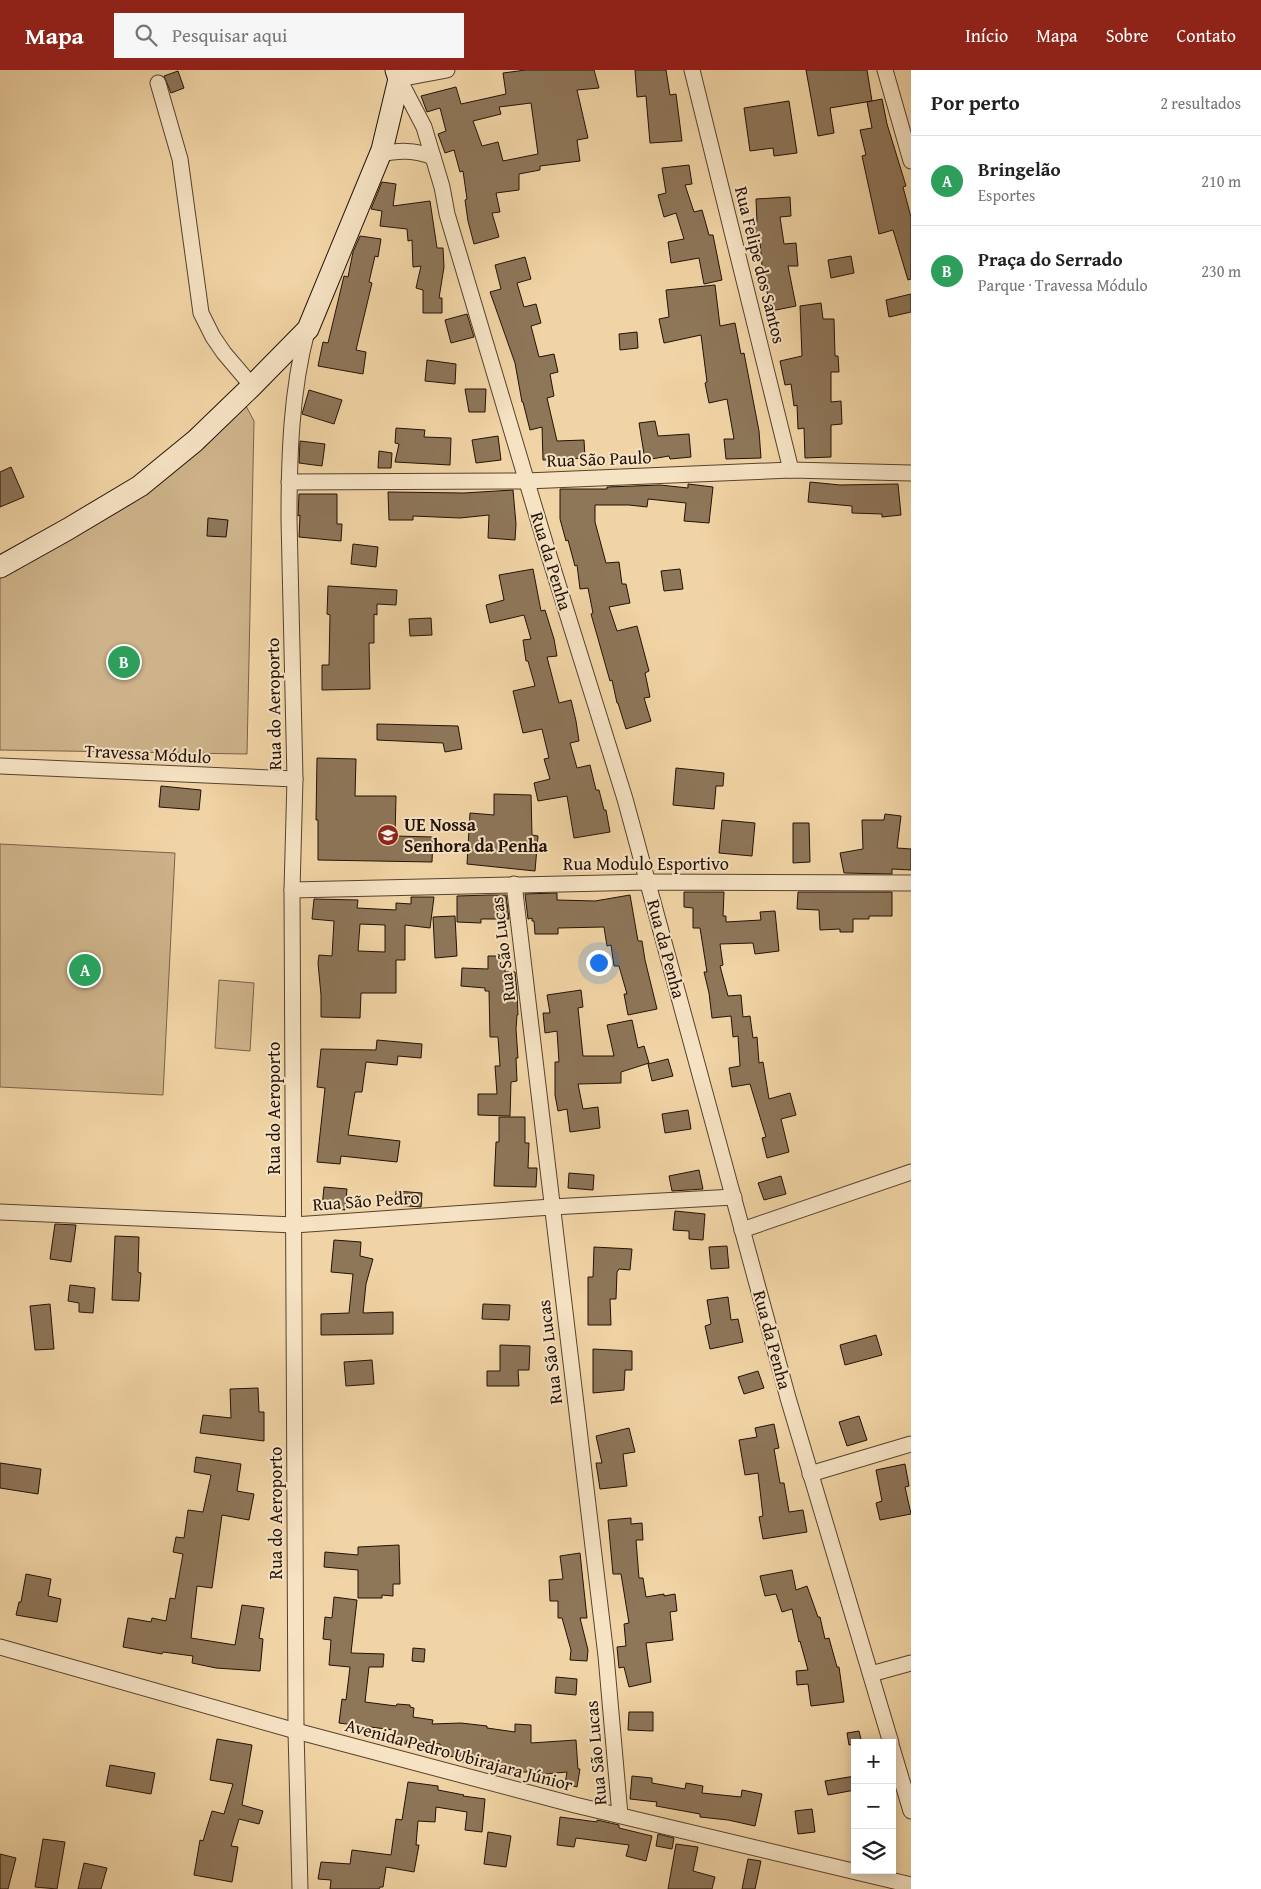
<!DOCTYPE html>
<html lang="pt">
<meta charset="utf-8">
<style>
body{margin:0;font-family:"Gentium Book Plus",serif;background:#f6f6f6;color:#202124}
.controls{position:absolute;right:15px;bottom:15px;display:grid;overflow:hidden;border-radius:0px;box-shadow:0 2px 12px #0003}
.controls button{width:45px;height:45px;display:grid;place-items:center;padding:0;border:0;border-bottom:1px solid #e0e0e0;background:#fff;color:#202124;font:25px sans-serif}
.you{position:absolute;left:598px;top:892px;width:18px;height:18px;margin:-12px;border:4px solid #fff;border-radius:50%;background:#1a73e8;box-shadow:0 0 0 8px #1a73e833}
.badge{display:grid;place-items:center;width:32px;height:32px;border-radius:50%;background:#8f2418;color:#fff;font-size:16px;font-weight:700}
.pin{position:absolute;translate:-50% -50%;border:2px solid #fff;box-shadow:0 1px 5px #0006}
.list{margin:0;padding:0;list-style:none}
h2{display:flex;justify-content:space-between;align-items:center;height:65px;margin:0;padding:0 20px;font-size:21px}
h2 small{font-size:16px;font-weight:400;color:#757577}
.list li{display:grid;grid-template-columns:32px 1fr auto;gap:15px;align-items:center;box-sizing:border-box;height:90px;padding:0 20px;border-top:1px solid #e0e0e0}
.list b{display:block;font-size:19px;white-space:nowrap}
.list p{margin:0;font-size:16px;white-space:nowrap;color:#757577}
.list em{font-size:16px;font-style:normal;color:#757577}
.icon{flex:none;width:28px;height:28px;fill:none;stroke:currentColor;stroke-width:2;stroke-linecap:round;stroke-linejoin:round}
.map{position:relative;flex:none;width:911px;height:1819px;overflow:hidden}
header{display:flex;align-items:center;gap:30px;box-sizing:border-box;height:70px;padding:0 25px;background:#8f2418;color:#fff}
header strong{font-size:24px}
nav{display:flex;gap:28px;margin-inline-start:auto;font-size:18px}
.search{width:350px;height:45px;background:#f6f6f6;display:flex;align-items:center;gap:12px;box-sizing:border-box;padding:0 18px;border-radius:0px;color:#757577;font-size:19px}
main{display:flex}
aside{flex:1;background:#fff}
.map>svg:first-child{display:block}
.green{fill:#ceb38a;stroke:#786248}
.building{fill:#8e7659;stroke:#231107;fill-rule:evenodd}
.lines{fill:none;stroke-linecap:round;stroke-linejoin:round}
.street-casing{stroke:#56422e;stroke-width:17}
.secondary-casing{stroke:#231107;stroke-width:23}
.street{stroke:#f6e3c4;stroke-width:15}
.secondary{stroke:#f6e3c4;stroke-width:21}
.labels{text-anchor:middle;stroke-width:4;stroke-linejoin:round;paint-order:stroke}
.street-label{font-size:18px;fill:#231107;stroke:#f6e3c4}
.poi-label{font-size:18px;font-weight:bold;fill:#231107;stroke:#f6e3c4;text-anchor:start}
</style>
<header>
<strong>Mapa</strong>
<div class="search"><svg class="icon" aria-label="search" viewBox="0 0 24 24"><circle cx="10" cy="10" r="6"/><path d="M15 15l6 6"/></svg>Pesquisar aqui</div>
<nav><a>Início</a><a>Mapa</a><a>Sobre</a><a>Contato</a></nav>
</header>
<main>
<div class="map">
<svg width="911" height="1819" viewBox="0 0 911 1819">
<rect width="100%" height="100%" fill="#f1d4a5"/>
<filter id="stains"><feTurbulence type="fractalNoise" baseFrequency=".004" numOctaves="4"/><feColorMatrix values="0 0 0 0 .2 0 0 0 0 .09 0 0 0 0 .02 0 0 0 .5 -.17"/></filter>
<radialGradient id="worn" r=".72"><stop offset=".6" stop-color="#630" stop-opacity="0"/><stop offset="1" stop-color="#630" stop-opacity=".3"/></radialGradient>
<g class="green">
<polygon points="246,336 254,351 247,684 0,680 0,504"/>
<polygon points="0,774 175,783 163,1025 0,1017"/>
<polygon points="219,910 254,913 250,981 215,978"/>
</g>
<g class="building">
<path d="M526 0H594L599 18 577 20 588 68 577 70 580 91 540 96V100L519 104V120L496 123 500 142 492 143 499 167 474 174 468 151 465 130 467 129 463 101 460 102 454 80 445 83 438 64 446 61 440 38 427 42 421 26 456 17 461 34 506 24 503 3ZM531 33 538 84 503 91 498 72 482 76 473 51 501 44 499 37Z"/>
<polygon points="635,0 666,0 670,25 676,24 682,71 650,73 646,26 637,27"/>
<polygon points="806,0 867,0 872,31 830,38 834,63 818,66"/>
<polygon points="178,1 184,18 171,23 164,6"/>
<polygon points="882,29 887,54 906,116 903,117 911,147 911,209 908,210 893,160 879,164 862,86 866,85 860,60 872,58 867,32"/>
<polygon points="789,31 797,83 774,86 773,78 750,81 744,38"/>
<polygon points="689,95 692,114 685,115 694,142 702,140 709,165 713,165 722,210 704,214 699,188 671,193 668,172 684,169 676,143 664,147 658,125 666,123 662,98"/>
<polygon points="382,112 396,114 393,136 430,131 437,178 443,178 444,197 439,228 442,228 442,243 423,243 423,220 416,218 421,196 413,197 412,170 408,171 407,159 380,156 382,141 371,139"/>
<polygon points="790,127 791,146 780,147 784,174 796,173 798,196 788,196 796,236 771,241 762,196 760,172 755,173 752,153 757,152 756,129"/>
<polygon points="360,166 381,169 378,187 375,186 369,212 372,213 356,280 366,282 363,304 318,296 323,272 328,273 344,206 348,207 353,182"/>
<polygon points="851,186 854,203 831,208 828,190"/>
<polygon points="525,187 531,209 517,213 524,237 536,234 541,253 531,256 539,287 554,284 558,302 550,304 554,326 547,328 557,371 584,370 585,388 543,390 542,357 530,360 523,332 522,332 515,293 490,222 501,219 495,195"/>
<polygon points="715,215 720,256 735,253 741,284 744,283 759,361 761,388 726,389 724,369 734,369 727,329 709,333 705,313 707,312 701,265 664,273 659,249 669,247 666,220"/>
<polygon points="911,224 911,242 889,247 886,230"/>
<polygon points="821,233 823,249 834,249 835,286 838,286 839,302 831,302 831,332 841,331 842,354 831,355 831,387 805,388 804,358 798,359 797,335 794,336 791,314 785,315 780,291 802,286 800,236"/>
<polygon points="467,244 474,267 451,273 445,250"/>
<polygon points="637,262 638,278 620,280 619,264"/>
<polygon points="427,290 456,294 455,314 425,311"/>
<polygon points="465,319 486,319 485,342 469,342"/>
<polygon points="309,320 342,330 334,354 302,344"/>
<polygon points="655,351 658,366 689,364 691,387 670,389 669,386 645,390 639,353"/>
<polygon points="396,358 425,360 424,367 451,368 450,395 395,392 399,374 395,373"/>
<polygon points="498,366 501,390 476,393 472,370"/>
<polygon points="300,371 325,374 322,396 299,393"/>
<polygon points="379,381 392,383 391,398 378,398"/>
<polygon points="11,397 24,427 0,437 0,402"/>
<polygon points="810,412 840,415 898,414 901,445 882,447 882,444 852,443 852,436 808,432"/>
<polygon points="688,414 713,417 709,453 684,451 686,433 648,429 647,437 629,435 595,435 595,452 606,493 619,492 622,514 626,514 630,533 609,537 617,561 637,556 649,601 645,603 650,627 644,628 651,651 626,659 618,633 617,633 612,610 610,611 591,544 593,543 588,518 580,519 577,495 575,496 568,470 566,471 560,449 560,419 607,419 607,417 660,415 688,418"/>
<polygon points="513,420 516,454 515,470 488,468 489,445 460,448 413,446 413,450 389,450 388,422 464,423"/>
<polygon points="299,424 337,424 337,454 342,454 341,471 299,467 300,445 298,446"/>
<polygon points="208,448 228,450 226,467 207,466"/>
<polygon points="353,474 378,477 376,497 351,494"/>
<polygon points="533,499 541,541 545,540 554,569 557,586 547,587 559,633 571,630 576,651 579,671 570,673 577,698 590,695 596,720 599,720 604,740 606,740 610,762 574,768 567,726 538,731 534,713 550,709 544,689 549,688 542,659 523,663 513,621 535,616 528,591 526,591 523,570 531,569 524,545 490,553 486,535 504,530 499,505"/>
<polygon points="680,499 683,519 664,521 661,501"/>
<polygon points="328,516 397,520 396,535 377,534 377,545 374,544 374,573 369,573 370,619 322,620 322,595 329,595 330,545 327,544"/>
<polygon points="431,548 432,565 410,566 409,549"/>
<polygon points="377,654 458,656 462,679 445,682 443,673 377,670"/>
<polygon points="317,688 356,689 355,726 396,726 395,766 433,767 432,792 318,790 318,750 316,750"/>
<polygon points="676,698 724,703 723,716 716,716 714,739 673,735"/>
<polygon points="161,716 201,720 199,740 159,737"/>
<polygon points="494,724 531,725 532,765 538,766 535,801 467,794 470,743 494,745"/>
<polygon points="885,744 901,746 897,778 911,779 911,800 892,799 892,804 844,803 840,783 863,779 862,750 884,750"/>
<polygon points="722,750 755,753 752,786 719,783"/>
<polygon points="793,753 809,753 810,792 793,793"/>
<polygon points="684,822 724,822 723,846 726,846 726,852 761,850 760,842 775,841 779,881 755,884 753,873 720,874 723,895 720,896 728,926 741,925 743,947 750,946 753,968 757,967 759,993 763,992 769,1029 790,1023 796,1045 781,1049 789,1082 767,1088 762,1068 766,1067 750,1014 732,1017 729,998 740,996 738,966 733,967 731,946 712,948 709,923 704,902 707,902 700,858 693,858 693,838 684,837"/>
<polygon points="798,822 892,822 892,846 869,846 869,849 853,849 853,862 840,862 840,859 820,860 819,840 797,839"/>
<polygon points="557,823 557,830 595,831 630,825 638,871 642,871 645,890 657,939 628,945 624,924 627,924 619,896 614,896 611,875 607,876 604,857 558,858 558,864 535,864 534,851 532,851 532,848 528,849 525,824"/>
<polygon points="490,825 506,825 509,849 481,849 481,853 457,852 457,826"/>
<path d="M411 827H434L430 858 405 855V890H396V923H361L360 948 321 947V925L318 893 319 885 332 886 334 851 312 849 314 829 358 830 357 838 396 840V833L411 834ZM360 854 385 855V882L358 881Z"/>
<polygon points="455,846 457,886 435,888 433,847"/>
<polygon points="488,886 505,886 505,902 515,902 517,922 518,945 517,945 516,959 518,988 516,988 517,1011 511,1012 510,1046 478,1045 478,1024 497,1024 495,996 500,996 498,967 490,967 489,921 485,921 485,918 461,916 462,898 488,899"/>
<polygon points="581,920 583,937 578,938 583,986 614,986 607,955 632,950 638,978 644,976 649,993 621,1002 621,1013 578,1014 583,1039 598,1037 600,1058 570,1062 567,1039 558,1041 555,1025 555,992 559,992 557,961 545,963 543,943 550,943 547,925"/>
<polygon points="377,970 422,974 421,988 398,986 397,995 366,992 362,1022 355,1022 348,1065 400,1071 397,1092 341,1086 340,1094 317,1092 325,1018 317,1017 321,979 376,980"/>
<polygon points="668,989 673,1006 652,1011 648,994"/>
<polygon points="688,1040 691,1059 665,1063 662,1044"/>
<polygon points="499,1047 525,1047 525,1073 529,1073 528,1098 537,1098 536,1117 494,1116 496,1072 499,1072"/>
<polygon points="699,1100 703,1119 672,1121 669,1106"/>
<polygon points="569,1103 594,1105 593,1120 568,1118"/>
<polygon points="781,1106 786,1124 764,1130 758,1113"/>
<polygon points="324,1117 347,1119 345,1140 322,1137"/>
<polygon points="396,1121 422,1123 421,1137 395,1135"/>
<polygon points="675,1141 705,1144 703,1170 689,1169 689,1161 673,1160"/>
<polygon points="55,1154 76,1155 71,1192 50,1189"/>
<polygon points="115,1166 139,1167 138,1202 141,1203 139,1231 112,1230"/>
<polygon points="334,1170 361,1172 360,1186 373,1189 366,1214 363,1243 393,1242 393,1264 321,1265 321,1244 349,1243 353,1204 331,1202"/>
<polygon points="727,1176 729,1198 711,1199 709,1177"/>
<polygon points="594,1177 632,1179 630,1200 619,1199 617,1202 616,1229 610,1229 611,1255 588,1255 588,1207 593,1207"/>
<polygon points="70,1215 95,1218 93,1243 79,1242 79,1233 68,1231"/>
<polygon points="728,1227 731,1250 738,1249 743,1272 710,1279 705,1256 711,1254 707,1230"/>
<polygon points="50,1234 54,1279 35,1280 30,1236"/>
<polygon points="483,1234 510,1235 509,1250 482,1249"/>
<polygon points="876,1265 882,1285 845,1295 840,1275"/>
<polygon points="500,1275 530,1276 529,1300 518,1300 519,1316 487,1316 487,1301 500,1301"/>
<polygon points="593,1279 632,1281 632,1300 625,1300 624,1320 593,1323"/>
<polygon points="372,1290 374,1314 346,1316 344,1292"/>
<polygon points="758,1301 764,1318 744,1324 738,1307"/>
<polygon points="258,1318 259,1342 264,1342 264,1371 200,1363 203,1345 231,1348 230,1319"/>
<polygon points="859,1346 867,1370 847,1376 839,1352"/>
<polygon points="774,1354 779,1378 774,1379 780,1413 784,1413 789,1442 803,1440 807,1462 763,1469 759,1447 763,1446 758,1403 745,1405 739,1370 757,1367 755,1358"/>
<polygon points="629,1358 635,1382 623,1384 627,1416 600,1419 596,1393 602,1393 596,1366"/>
<polygon points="196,1387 241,1394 237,1421 254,1424 249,1450 222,1445 212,1518 197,1516 191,1568 235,1575 242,1535 264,1538 259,1568 263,1569 260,1601 216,1598 192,1593 193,1586 163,1582 162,1584 123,1577 128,1548 151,1552 152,1548 166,1551 170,1528 175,1529 183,1484 173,1482 176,1467 184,1468 188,1440 203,1442 211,1405 194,1402"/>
<polygon points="0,1393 41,1399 38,1424 0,1418"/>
<polygon points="905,1394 909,1416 905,1417 911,1444 880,1450 876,1433 882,1431 876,1400"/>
<polygon points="631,1448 631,1454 642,1453 643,1470 636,1470 639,1508 643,1508 646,1527 664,1524 664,1526 675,1524 677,1541 670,1542 673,1570 646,1573 651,1612 629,1617 624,1597 619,1598 617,1577 626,1576 624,1554 629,1553 621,1504 613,1504 608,1450"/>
<polygon points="399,1475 400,1514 393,1514 393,1526 382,1525 382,1528 358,1528 358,1500 324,1497 325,1482 358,1485 358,1477"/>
<polygon points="580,1483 587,1548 580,1548 588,1580 587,1591 570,1590 571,1580 562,1548 558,1548 558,1531 550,1531 549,1510 563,1509 560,1486"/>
<polygon points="792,1500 796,1520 807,1516 818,1547 820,1547 825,1569 829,1568 837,1597 839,1597 844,1632 811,1636 808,1614 797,1615 796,1601 808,1600 800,1571 799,1572 792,1539 782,1542 776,1524 765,1526 760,1506"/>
<polygon points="26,1504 51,1509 48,1526 61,1529 57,1552 16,1545 19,1532 21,1532"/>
<polygon points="334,1527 357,1530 351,1583 384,1584 383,1597 369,1597 365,1632 396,1636 397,1634 410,1635 410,1637 414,1638 413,1647 433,1650 432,1654 461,1653 487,1656 487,1658 515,1662 515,1654 531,1655 531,1673 576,1670 578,1699 580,1699 577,1717 565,1714 567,1702 534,1705 534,1702 512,1702 494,1699 494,1696 462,1692 463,1686 441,1687 440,1674 407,1670 406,1674 393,1673 394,1660 339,1653 342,1629 346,1630 350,1597 329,1595 331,1570 323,1569 325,1547 332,1548"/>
<polygon points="413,1578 425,1579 424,1592 412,1591"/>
<polygon points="556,1607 577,1609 576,1625 555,1623"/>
<polygon points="629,1642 653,1642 653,1661 628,1660"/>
<polygon points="859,1661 862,1673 849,1675 847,1663"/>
<polygon points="217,1669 252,1675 242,1735 263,1741 259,1754 239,1749 231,1776 238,1777 232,1812 194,1805 200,1770 203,1771 212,1741 224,1744 233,1714 210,1710"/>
<polygon points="110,1695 155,1703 151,1724 106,1716"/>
<polygon points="632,1706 652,1708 652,1713 685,1719 686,1713 703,1716 702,1723 741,1727 742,1720 762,1724 755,1756 728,1750 700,1747 700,1744 656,1736 657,1732 630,1729"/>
<polygon points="855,1706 855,1720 828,1725 825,1711"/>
<polygon points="408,1712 438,1716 438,1720 464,1725 463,1726 485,1729 482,1762 465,1760 467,1742 436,1737 435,1752 418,1751 416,1775 419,1775 414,1802 386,1797 383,1817 380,1817 379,1819 330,1819 331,1810 318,1809 321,1792 350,1794 352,1780 391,1785 396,1749 402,1750"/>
<polygon points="812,1739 815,1762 798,1764 795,1741"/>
<polygon points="560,1747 597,1752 597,1750 619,1755 619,1758 652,1766 646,1791 626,1786 629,1775 576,1768 574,1777 557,1775"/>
<polygon points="488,1762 511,1766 506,1797 484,1794"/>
<polygon points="658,1764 674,1768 672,1779 656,1776"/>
<polygon points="43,1769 65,1772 57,1819 35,1817"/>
<polygon points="676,1774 698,1777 693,1801 715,1807 712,1819 668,1819"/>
<polygon points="0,1784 16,1788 8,1819 0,1819"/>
<polygon points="748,1789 761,1791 755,1819 742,1819"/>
<polygon points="84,1793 107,1798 101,1819 78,1819"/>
</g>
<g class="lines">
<g class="street-casing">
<g id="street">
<polyline points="447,0 399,9 424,57 442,117 447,144 546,476 625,729 788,1328 891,1673"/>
<polyline points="692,0 791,400"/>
<polyline points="885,0 911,91"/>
<polyline points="158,13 180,89 201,243 213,267 224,283 252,316"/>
<path d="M380 84C400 80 414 80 433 87"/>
<polyline points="289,412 526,411 791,400 911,403"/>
<polyline points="0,696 295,709"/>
<polyline points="514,814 606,1586 620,1745"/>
<polyline points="292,820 648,812 911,813"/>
<polyline points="0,1142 294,1155 552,1137 734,1127"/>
<polyline points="742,1160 911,1102"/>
<polyline points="810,1404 911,1374"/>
<polyline points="0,1577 296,1661 575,1735 911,1815"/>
<polyline points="871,1604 911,1593"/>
<polyline points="892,1678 911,1741"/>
<path d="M300 1819 296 1661 292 820 295 709 289 449C289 387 291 321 307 261"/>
</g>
</g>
<g class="secondary-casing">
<polyline id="secondary" points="0,497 68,459 140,416 195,371 252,316 308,259 382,80 399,9 396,0"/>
</g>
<use href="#street" class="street"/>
<use href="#secondary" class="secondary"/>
</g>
<defs>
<g id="school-disc" transform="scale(1.125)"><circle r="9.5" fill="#8f2418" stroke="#f6e3c4"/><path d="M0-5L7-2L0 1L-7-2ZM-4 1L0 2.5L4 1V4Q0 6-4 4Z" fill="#fff"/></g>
</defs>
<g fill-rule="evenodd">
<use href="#school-disc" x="388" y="765"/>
</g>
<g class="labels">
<g class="street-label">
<text transform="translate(760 195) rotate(76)" y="6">Rua Felipe dos Santos</text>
<text transform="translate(599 389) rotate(-2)" y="6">Rua São Paulo</text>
<text transform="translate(551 491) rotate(73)" y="6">Rua da Penha</text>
<text transform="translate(274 634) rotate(-91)" y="6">Rua do Aeroporto</text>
<text transform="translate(148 684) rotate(3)" y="6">Travessa Módulo</text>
<text x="646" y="800">Rua Modulo Esportivo</text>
<text transform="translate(503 879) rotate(-97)" y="6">Rua São Lucas</text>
<text transform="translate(666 879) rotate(75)" y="6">Rua da Penha</text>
<text transform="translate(274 1038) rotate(-90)" y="6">Rua do Aeroporto</text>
<text transform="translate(366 1131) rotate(-4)" y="6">Rua São Pedro</text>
<text transform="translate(772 1270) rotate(75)" y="6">Rua da Penha</text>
<text transform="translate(550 1282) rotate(-97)" y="6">Rua São Lucas</text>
<text transform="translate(276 1443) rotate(-90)" y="6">Rua do Aeroporto</text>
<text transform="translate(596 1683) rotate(-95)" y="6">Rua São Lucas</text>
<text transform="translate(459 1685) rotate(15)" y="6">Avenida Pedro Ubirajara Júnior</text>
</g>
<g class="poi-label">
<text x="404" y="761">UE Nossa<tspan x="404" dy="21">Senhora da Penha</tspan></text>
</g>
</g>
<rect width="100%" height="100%" filter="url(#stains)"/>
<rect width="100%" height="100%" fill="url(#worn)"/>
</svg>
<div class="controls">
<button>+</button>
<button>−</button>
<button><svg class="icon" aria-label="layers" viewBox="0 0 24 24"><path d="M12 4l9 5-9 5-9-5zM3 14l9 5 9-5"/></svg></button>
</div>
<div class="you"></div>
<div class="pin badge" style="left:85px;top:900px;background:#2e9e5b">A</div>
<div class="pin badge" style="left:124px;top:592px;background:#2e9e5b">B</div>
</div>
<aside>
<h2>Por perto<small>2 resultados</small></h2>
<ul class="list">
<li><span class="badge" style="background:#2e9e5b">A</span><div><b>Bringelão</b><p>Esportes</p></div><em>210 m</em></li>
<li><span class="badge" style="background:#2e9e5b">B</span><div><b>Praça do Serrado</b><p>Parque · Travessa Módulo</p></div><em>230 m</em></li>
</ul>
</aside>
</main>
